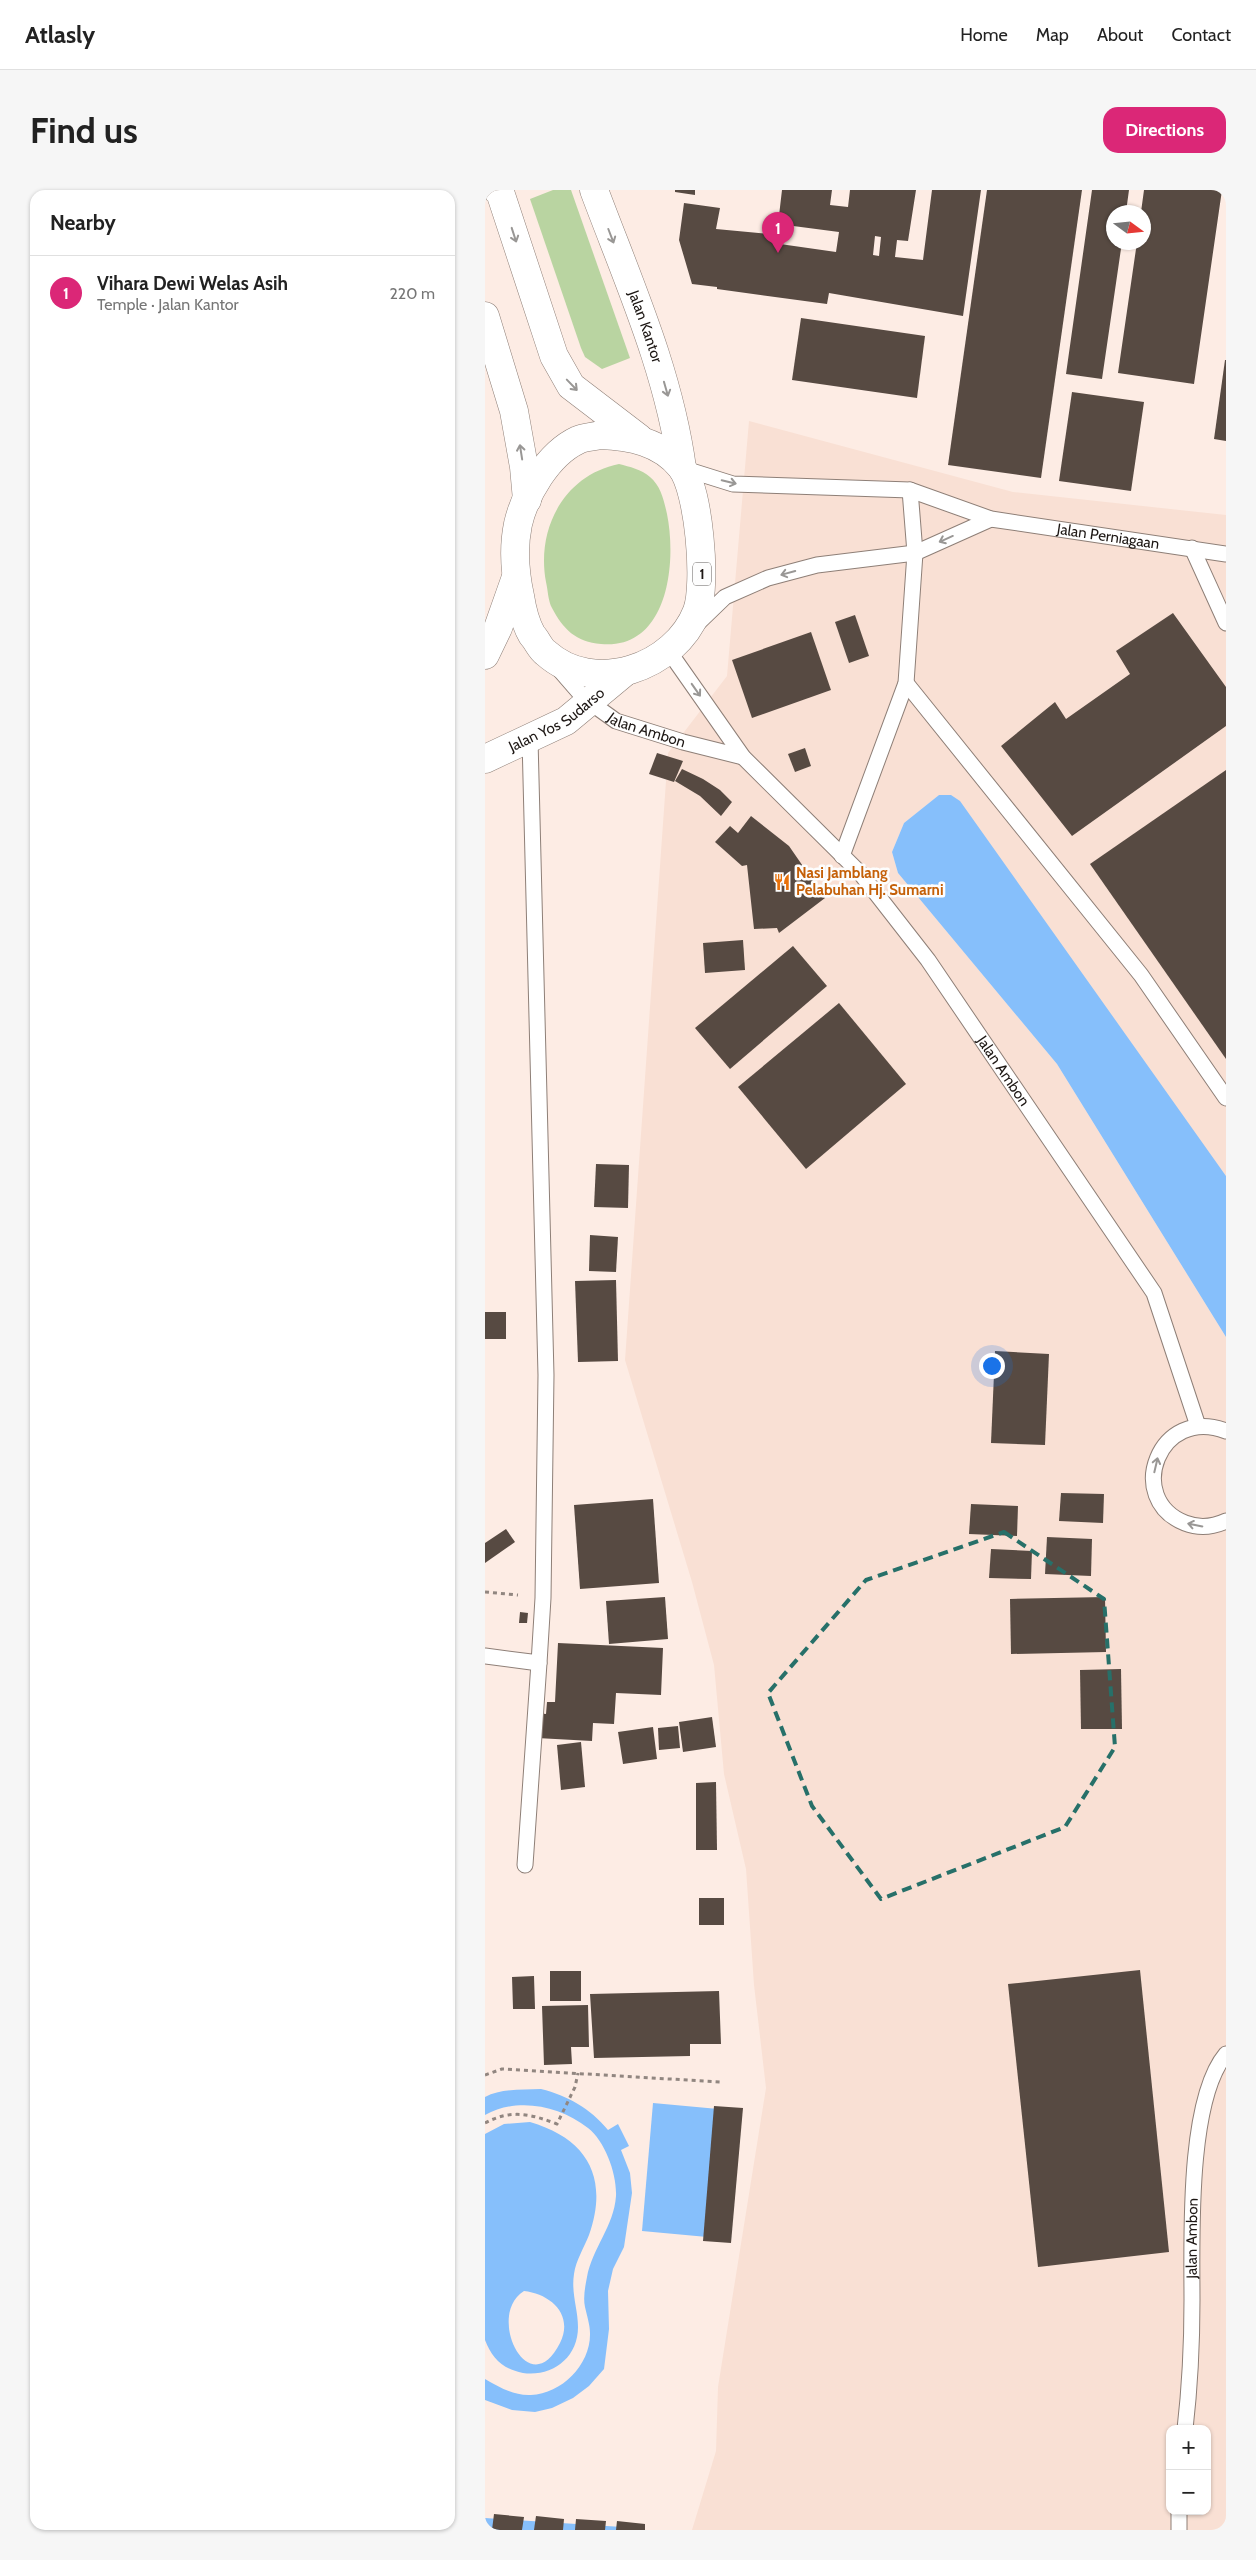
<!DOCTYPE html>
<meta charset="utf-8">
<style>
body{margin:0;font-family:Cabin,sans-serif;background:#f6f6f6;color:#222}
.controls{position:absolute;right:15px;bottom:15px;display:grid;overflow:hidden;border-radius:10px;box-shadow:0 1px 4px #0004}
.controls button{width:45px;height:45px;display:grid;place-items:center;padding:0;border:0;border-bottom:1px solid #e0e0e0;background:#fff;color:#222;font:25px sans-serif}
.compass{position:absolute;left:621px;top:15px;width:45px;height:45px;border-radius:50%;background:#fff;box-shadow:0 1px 4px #0004;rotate:105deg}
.you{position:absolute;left:506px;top:1175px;width:18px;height:18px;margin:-12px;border:4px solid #fff;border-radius:50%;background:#1a73e8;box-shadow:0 0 0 8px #1a73e833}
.badge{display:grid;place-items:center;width:32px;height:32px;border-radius:50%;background:#db2777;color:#fff;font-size:16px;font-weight:700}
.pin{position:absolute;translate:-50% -41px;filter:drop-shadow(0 1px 2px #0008)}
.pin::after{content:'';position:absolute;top:26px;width:18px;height:15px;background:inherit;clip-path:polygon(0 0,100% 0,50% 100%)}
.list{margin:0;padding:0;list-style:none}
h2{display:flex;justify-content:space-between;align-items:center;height:65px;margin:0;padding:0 20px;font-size:21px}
h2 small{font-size:16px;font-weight:400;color:#767676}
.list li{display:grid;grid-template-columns:32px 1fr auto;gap:15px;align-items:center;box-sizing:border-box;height:75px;padding:0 20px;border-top:1px solid #e0e0e0}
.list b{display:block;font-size:19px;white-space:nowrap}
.list p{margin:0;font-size:16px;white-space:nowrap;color:#767676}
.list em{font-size:16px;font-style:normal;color:#767676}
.map{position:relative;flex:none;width:741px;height:2340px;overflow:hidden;border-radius:15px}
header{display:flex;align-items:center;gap:30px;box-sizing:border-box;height:70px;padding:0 25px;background:#fff;border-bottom:1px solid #e0e0e0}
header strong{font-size:24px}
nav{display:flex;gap:28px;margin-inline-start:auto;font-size:18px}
.intro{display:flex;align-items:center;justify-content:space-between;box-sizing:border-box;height:120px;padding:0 30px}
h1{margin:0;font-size:35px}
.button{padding:12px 22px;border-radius:15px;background:#db2777;color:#fff;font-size:18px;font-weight:700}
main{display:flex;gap:30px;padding:0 30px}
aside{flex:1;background:#fff;border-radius:15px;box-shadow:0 1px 4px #0004}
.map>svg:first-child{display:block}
.built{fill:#f9e0d4;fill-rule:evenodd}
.green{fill:#b9d4a1}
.water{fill:#86bffb;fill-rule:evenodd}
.building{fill:#574a42;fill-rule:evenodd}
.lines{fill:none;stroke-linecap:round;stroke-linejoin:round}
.lane-casing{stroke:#8e7f77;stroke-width:17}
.street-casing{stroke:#8e7f77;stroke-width:29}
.highway-casing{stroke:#8e7f77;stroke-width:29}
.path{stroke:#918680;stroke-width:3;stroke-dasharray:4 4;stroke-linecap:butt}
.lane{stroke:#fff;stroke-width:15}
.street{stroke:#fff;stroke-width:28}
.highway{stroke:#fff;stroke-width:28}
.oneway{stroke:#999795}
.marked{fill:none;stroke:#277069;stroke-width:4;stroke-dasharray:10 6;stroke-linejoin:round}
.labels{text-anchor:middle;stroke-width:5;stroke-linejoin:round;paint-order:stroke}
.shield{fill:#fdfdfd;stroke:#605c5a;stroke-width:1}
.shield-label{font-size:14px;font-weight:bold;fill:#1d1714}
.street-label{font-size:15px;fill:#1d1714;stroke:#fdfdfd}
.food-label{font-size:15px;font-weight:bold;fill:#c56008;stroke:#fdfdfd;text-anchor:start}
</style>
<header>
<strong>Atlasly</strong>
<nav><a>Home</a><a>Map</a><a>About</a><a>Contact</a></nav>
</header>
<div class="intro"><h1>Find us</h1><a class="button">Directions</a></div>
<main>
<aside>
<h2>Nearby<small></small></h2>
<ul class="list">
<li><span class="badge">1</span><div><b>Vihara Dewi Welas Asih</b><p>Temple · Jalan Kantor</p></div><em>220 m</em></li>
</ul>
</aside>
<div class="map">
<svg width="741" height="2340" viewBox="0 0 741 2340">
<rect width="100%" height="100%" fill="#fdece4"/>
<path class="built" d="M264 231 528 302 741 325V986L454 605 419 633 407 662 413 683 572 874 741 1147V2340H207L231 2261 233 2197 281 1898 269 1795 261 1679 239 1584 229 1475 207 1392 140 1170 183 563 242 486ZM685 2239H722V2321H685Z"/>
<g class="green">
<polygon points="68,0 86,0 145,168 117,179 100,167 96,158 45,9"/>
<path d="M134 274C145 277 156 279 165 287 176 296 179 311 182 324 192 373 183 460 116 454 91 452 78 439 67 418 63 411 63 400 61 392 51 339 79 285 134 274Z"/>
</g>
<g class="water">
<polygon points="454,605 466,605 475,611 741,986 741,1147 572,874 413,683 407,662 419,633"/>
<path d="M56 1899C83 1906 105 1918 123 1940L133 1934 144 1956 136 1960 145 1983 147 2003 139 2057 128 2079 123 2101 124 2139 119 2179 104 2196 88 2208 67 2218 50 2222 27 2220 0 2210V2189C14 2197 29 2206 46 2205 77 2204 106 2174 105 2143 105 2135 102 2126 100 2117 98 2108 100 2097 102 2087 107 2059 129 2036 131 2006 132 1984 120 1951 103 1938 74 1915 32 1907 0 1925V1907C16 1898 38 1900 56 1899Z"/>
<polygon points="168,1913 244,1920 233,2048 157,2041"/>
<path d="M45 1932C103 1949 124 1988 104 2045 99 2058 91 2070 89 2084 86 2103 93 2119 93 2137 93 2168 67 2187 38 2183 17 2179 7 2168 0 2150V1944L19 1934ZM39 2101C66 2104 89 2125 75 2153 44 2215 0 2125 39 2101Z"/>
<polygon points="0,2328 137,2337 137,2340 0,2340"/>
</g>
<g class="building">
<polygon points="190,0 210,0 210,5 190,2"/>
<path d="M297 0H347L345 15 363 17 365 0H431L423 51 412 50 410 67 438 70 447 0H496L478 126 344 103 342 114 232 99V97L207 94 194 50 199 13 235 18 231 39 296 45 295 54 351 62 354 42 293 34ZM390 46 396 47 394 66 388 65Z"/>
<polygon points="502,0 597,0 556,288 463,275"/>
<polygon points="607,0 644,0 641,22 628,22 628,52 637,52 617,189 581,184"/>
<polygon points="659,0 737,0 709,194 633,183 652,52 658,52 658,22 656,22"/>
<polygon points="316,128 440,146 432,208 307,190"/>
<polygon points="740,170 741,170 741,251 729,249"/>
<polygon points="587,202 659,212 646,301 574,291"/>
<polygon points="688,423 741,497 741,536 587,646 516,556 570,512 581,529 645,484 631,461"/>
<polygon points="370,425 384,466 364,473 350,432"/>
<polygon points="326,442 346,500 267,528 247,470"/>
<polygon points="320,558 326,576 310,582 303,564"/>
<polygon points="172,563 198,571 189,592 164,584"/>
<polygon points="197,579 218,589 235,600 247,612 236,626 215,606 190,591"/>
<polygon points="741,580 741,869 605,674"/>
<polygon points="266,626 304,656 340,708 294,743 292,738 269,739 262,675 257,676 230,652 245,636 253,643"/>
<polygon points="258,750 260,780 220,783 218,753"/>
<polygon points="308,756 342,796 245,879 210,838"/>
<polygon points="354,813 421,894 321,979 253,897"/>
<polygon points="111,974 144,975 143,1018 109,1017"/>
<polygon points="105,1045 133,1047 131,1082 104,1081"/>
<polygon points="131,1090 133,1171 93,1172 90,1091"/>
<rect x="0" y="1122" width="21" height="27"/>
<polygon points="510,1161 564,1164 560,1255 506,1253"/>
<polygon points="576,1303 619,1304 618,1333 574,1331"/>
<polygon points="168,1309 174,1393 95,1399 89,1315"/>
<polygon points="486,1314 533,1316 532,1346 484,1344"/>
<polygon points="21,1339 30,1352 0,1373 0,1353"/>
<polygon points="562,1347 607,1349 606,1386 560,1384"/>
<polygon points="506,1359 547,1361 546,1389 504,1388"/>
<polygon points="180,1407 183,1449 124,1454 121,1411"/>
<polygon points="620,1407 621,1462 526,1464 525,1409"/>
<polygon points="35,1422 43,1423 42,1433 34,1433"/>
<polygon points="73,1453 178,1458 176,1505 131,1503 129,1534 108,1533 107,1551 52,1548 53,1523 61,1524 62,1512 70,1512"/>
<polygon points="636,1479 637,1539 596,1539 595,1480"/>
<polygon points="227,1527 231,1557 198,1562 194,1532"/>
<polygon points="193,1536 195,1558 174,1560 173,1538"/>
<polygon points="168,1537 172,1569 138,1574 133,1542"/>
<polygon points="96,1552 100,1597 76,1600 72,1555"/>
<polygon points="231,1592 232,1660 211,1660 211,1593"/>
<rect x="214" y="1708" width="25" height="27"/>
<polygon points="655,1780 684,2062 553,2077 523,1794"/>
<rect x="65" y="1781" width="31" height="30"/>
<polygon points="49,1786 50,1819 28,1819 27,1787"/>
<polygon points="234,1801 236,1854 205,1854 205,1866 109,1868 105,1804"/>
<polygon points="103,1815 104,1857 86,1857 87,1874 59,1875 57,1816"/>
<polygon points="229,1916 258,1918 246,2053 218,2051"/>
<polygon points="9,2324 39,2327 37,2340 7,2340"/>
<polygon points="51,2326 79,2329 78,2340 49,2340"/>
<polygon points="91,2329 121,2331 120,2340 90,2340"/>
<polygon points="132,2331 160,2334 160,2340 131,2340"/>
</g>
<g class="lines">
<g class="lane-casing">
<g id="lane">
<path id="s1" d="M197 278 248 294 425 300 506 329 741 364"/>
<polyline points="707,358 741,433"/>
<polyline points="212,434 240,407 283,388 332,375 430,363 506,329"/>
<path id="s2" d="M183 460 258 567 376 684 443 770 669 1103 713 1236"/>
<path id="s3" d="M73 478 99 508 131 531 198 552 258 567"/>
<polyline points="421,493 656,785 741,908"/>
<polyline points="357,666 421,493 430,363 425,300"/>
<path d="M741 1241C674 1215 639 1309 700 1333 713 1338 728 1337 741 1331"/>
<polyline points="0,1466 54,1473 58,1408 61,1185 45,549"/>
<polyline points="40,1675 54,1473"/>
<path id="s4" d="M700 2239C705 2196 707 2153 707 2110 707 2049 702 1910 741 1864"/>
<polyline points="694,2340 694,2321"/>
</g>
</g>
<g class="street-casing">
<g id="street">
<path id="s5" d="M109 0C143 91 184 181 197 278"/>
</g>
</g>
<g class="highway-casing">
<g id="highway">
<polyline points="12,0 15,2 69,166 86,196 154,248"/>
<polyline points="0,126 29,221 39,277 42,310"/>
<path d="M115 245C145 246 176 252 196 277 214 299 222 394 212 421 190 478 109 506 61 463 55 459 52 450 47 445 40 433 37 419 35 406 30 383 28 358 33 334 40 304 63 264 93 250 99 247 108 247 115 245Z"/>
<polyline points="0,465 13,438 31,387"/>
<path id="s6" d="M0 569 81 531 140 482"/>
</g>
</g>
<g class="path">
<polyline points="0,1402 33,1405"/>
<polyline points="0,1885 17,1879 235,1892"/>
<path d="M0 1933C26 1919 46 1924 72 1934L90 1897 93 1883"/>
</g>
<use href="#lane" class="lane"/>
<use href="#street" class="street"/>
<use href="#highway" class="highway"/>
</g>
<defs><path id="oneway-shaft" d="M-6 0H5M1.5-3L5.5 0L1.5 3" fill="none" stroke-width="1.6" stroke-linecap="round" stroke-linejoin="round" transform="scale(1.25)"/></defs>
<g class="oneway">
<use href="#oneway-shaft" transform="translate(29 45) rotate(72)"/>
<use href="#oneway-shaft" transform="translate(126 46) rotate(69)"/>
<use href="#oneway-shaft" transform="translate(87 195) rotate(46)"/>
<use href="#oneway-shaft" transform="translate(181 199) rotate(74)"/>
<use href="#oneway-shaft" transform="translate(36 262) rotate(-99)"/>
<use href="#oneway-shaft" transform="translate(244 292) rotate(13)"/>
<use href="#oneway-shaft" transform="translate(461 349) rotate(156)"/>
<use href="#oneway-shaft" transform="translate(303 383) rotate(165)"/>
<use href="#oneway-shaft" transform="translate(211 500) rotate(55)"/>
<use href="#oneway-shaft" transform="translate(671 1275) rotate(-77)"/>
<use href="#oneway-shaft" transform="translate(710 1335) rotate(-169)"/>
</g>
<path class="marked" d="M519 1342 619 1409 630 1557 580 1637 396 1709 327 1616 283 1503 381 1390Z"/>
<defs>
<g id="restaurant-bare" transform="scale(1.35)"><path d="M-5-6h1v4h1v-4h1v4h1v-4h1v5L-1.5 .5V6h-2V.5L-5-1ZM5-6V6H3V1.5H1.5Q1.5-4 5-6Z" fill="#e8710a" stroke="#fdfdfd" stroke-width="2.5" paint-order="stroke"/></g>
</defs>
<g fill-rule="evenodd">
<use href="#restaurant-bare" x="297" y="692"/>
</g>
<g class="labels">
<rect class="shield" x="208" y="372.5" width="18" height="23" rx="4"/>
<g class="shield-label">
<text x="217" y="389">1</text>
</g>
<g class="street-label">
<text dy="5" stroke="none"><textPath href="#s5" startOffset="146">Jalan Kantor</textPath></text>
<text dy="5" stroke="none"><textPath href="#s1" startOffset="435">Jalan Perniagaan</textPath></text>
<text dy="5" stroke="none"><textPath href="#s6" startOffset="82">Jalan Yos Sudarso</textPath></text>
<text dy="5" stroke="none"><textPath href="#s3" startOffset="111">Jalan Ambon</textPath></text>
<text dy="5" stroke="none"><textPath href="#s2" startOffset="540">Jalan Ambon</textPath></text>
<text dy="5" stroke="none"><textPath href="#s4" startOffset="191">Jalan Ambon</textPath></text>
</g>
<g class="food-label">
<text x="311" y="688">Nasi Jamblang<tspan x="311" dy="17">Pelabuhan Hj. Sumarni</tspan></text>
</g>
</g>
</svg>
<div class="controls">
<button>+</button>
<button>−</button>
</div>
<svg class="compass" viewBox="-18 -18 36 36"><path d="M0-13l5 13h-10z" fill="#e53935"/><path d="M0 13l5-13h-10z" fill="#767676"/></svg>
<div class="you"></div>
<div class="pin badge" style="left:293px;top:63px">1</div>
</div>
</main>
